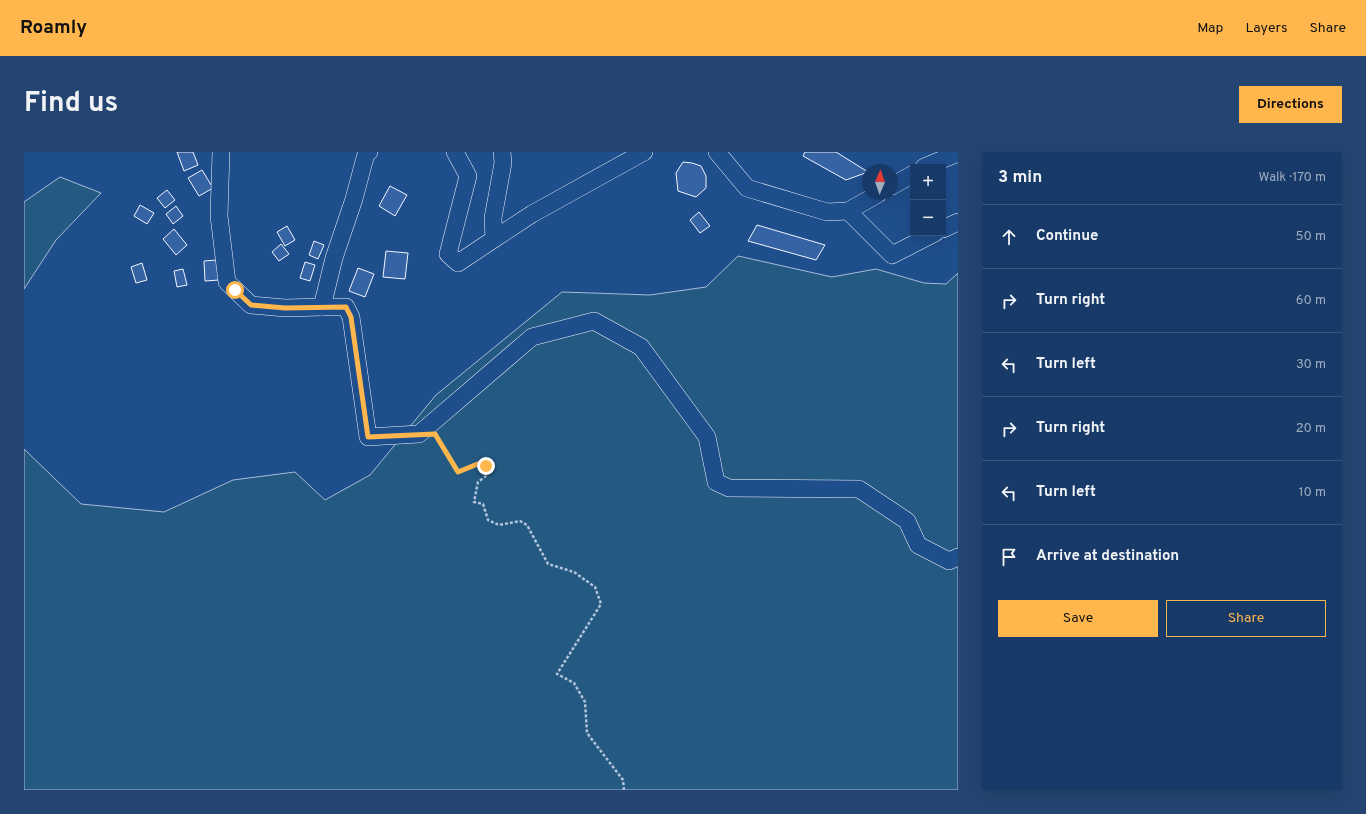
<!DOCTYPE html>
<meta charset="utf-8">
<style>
body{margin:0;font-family:Overpass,sans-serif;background:#244571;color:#f1f3f6}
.controls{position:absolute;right:12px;top:12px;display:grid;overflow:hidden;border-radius:0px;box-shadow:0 4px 16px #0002}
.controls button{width:36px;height:36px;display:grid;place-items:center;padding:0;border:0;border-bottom:1px solid #36547d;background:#173a69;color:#f1f3f6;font:20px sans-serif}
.compass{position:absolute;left:838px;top:12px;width:36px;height:36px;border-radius:50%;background:#173a69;box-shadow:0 4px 16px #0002;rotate:2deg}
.stop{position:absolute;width:12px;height:12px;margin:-9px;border:3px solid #ffb74d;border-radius:50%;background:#fff}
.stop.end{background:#ffb74d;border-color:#fff;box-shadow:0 1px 4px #0008}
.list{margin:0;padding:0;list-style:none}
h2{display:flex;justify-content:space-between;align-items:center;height:52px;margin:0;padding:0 16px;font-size:17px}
h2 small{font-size:13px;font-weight:400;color:#9eadc0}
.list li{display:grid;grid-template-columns:26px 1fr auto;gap:12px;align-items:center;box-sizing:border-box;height:64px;padding:0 16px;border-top:1px solid #36547d}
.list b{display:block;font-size:15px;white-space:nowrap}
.list em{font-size:13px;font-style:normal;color:#9eadc0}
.actions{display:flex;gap:8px;padding:12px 16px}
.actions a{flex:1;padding:9px 0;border:1px solid #ffb74d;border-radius:0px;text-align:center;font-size:14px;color:#ffb74d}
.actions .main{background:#ffb74d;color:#111}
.icon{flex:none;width:22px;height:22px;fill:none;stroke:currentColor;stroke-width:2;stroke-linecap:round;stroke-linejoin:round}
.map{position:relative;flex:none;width:934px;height:638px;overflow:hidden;border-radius:0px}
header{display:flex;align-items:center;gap:24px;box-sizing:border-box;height:56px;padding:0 20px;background:#ffb74d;color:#111}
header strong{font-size:19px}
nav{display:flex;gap:22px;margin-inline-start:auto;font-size:14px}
.intro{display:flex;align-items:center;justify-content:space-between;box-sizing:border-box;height:96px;padding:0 24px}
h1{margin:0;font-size:28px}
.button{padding:10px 18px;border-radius:0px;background:#ffb74d;color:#111;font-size:14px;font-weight:700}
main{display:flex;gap:24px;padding:0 24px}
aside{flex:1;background:#173a69;border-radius:0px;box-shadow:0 4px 16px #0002}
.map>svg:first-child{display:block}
.green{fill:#245a82;stroke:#a8bbd7}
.building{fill:#3563a3;stroke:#f2f6ff}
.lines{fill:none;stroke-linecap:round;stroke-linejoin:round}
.minor-casing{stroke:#f2f6ff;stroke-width:18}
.path{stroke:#b3c4dc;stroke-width:2.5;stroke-dasharray:3 2;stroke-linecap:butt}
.minor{stroke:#1f4e8c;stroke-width:17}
.route{stroke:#ffb74d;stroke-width:5}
</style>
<header>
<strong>Roamly</strong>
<nav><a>Map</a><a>Layers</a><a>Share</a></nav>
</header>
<div class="intro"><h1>Find us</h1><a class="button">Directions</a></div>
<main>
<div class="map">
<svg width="934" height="638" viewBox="0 0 934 638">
<rect width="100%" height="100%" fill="#1f4e8c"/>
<g class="green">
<polygon points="36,25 77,41 32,88 0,137 0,50"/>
<polygon points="714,104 808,125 852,117 900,131 922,132 934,121 934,638 0,638 0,297 57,352 140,360 209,328 271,320 301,348 346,323 412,243 538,140 626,143 682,135"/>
</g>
<g class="building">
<polygon points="153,0 169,0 174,13 160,19"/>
<polygon points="781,0 812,0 844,20 822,28 779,4"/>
<polygon points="659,10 668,11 677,14 682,24 682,36 672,45 654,39 652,21"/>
<polygon points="178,18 189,36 175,44 164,26"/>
<polygon points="366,34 383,43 371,64 355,54"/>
<polygon points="143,38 151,48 141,56 133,46"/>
<polygon points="116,53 130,61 123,72 110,64"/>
<polygon points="152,54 159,64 149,72 142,62"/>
<polygon points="675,60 686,74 676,81 666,68"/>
<polygon points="733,73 801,93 792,108 724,89"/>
<polygon points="263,74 271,88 261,94 253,80"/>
<polygon points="150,77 163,93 152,103 139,87"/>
<polygon points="290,89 300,93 294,107 285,103"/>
<polygon points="257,92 265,102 255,109 248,100"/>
<polygon points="362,99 384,101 381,127 359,125"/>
<polygon points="193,108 195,128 181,129 180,109"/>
<polygon points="281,110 291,113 286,129 276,126"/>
<polygon points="118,111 123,128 112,131 107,115"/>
<polygon points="334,116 350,122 341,145 325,139"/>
<polygon points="159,117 163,133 153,135 150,119"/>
</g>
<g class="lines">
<g class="minor-casing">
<g id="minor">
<polyline points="197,0 195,64 203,130 227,153 261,156 298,155"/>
<polyline points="345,0 342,2 330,47 310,106 298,155 322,155 327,165 344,285 395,282 508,185 570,169 617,195 683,285 692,330 705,336 835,337 883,369 894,393 925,409 934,405"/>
<polyline points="431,0 444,24 424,102 434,111 470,87 469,66 479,11 478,0"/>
<polyline points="693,0 723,36 803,60 824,59 854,42"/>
<polyline points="900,15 934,1"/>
<polyline points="868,34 889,22"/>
<polyline points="824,59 868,103 911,81"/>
<polyline points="919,77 934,70"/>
<polyline points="470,87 508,62 620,0"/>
</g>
</g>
<polyline class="path" points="413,286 434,320 456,311 462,314 462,324 454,330 450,350 459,352 464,368 475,373 496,369 503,373 524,412 550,420 571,435 577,452 533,522 550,531 561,550 563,581 599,628 600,638"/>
<use href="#minor" class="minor"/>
</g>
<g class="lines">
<polyline class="route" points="211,138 227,153 261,156 322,155 327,165 344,285 411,282 434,320 456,311 462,314"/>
</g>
</svg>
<div class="controls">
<button>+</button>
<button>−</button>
</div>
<svg class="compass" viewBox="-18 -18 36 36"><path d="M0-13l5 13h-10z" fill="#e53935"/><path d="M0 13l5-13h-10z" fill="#9eadc0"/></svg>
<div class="stop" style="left:211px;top:138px"></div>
<div class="stop end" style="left:462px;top:314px"></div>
</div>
<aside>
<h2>3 min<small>Walk · 170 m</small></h2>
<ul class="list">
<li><svg class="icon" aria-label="ahead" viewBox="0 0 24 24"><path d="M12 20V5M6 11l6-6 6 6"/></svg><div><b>Continue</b></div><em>50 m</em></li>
<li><svg class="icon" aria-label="right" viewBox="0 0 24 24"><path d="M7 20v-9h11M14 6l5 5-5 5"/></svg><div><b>Turn right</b></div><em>60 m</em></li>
<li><svg class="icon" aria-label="left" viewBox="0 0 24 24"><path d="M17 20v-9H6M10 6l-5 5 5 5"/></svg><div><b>Turn left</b></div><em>30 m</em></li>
<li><svg class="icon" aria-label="right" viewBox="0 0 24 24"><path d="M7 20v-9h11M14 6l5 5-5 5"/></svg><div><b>Turn right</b></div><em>20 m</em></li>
<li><svg class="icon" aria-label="left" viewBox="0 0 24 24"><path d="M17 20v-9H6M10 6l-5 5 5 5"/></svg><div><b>Turn left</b></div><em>10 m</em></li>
<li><svg class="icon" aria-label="arrive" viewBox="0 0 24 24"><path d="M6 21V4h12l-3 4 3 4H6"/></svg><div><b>Arrive at destination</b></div></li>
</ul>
<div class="actions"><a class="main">Save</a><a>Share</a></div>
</aside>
</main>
